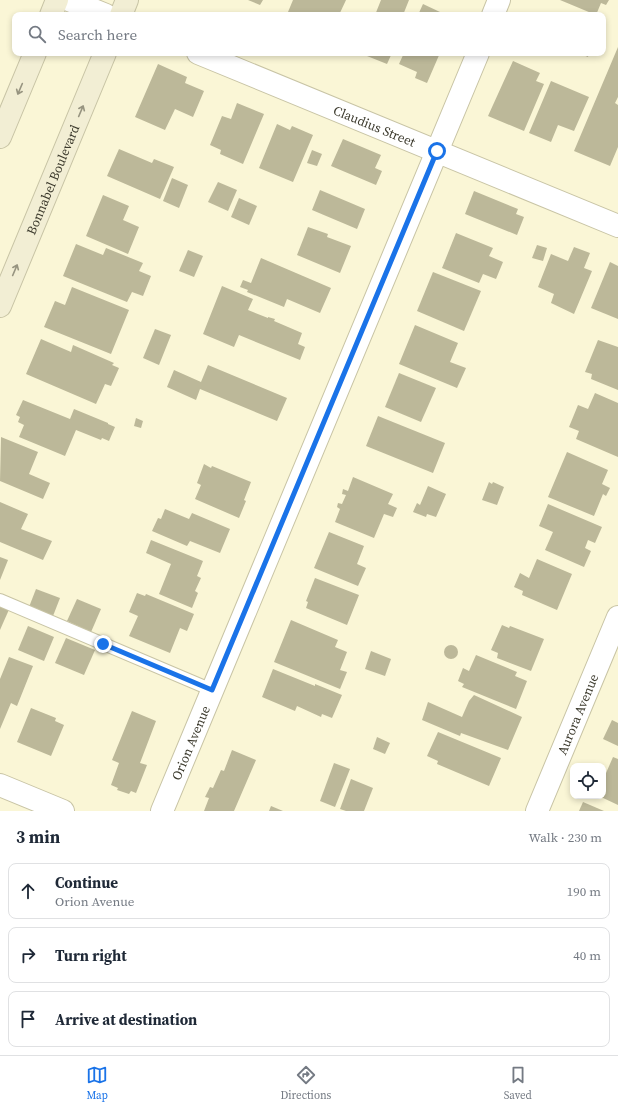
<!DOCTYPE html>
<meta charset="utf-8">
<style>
body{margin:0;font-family:"Source Serif 4",serif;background:#f2f2f3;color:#1f2937}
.controls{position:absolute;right:12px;bottom:12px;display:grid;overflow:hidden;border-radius:8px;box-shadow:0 2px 6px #0003}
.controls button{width:36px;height:36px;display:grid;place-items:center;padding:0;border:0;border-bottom:1px solid #e0e1e3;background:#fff;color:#1f2937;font:20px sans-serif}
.stop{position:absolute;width:12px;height:12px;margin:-9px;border:3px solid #1a73e8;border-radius:50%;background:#fff}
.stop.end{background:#1a73e8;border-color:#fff;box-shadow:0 1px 4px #0008}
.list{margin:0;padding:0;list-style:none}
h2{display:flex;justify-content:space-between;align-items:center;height:52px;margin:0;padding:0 16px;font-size:17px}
h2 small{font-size:13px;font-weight:400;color:#747a83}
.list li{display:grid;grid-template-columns:26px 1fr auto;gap:12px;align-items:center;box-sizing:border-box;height:56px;margin:0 8px 8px;padding:0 8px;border:1px solid #e0e1e3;border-radius:8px}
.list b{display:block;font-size:15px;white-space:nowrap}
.list p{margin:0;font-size:13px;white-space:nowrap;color:#747a83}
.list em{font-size:13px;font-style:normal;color:#747a83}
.icon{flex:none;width:22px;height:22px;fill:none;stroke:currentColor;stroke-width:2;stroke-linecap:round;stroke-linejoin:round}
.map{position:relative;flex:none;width:618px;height:811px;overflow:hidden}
.search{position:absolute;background:#fff;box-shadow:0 2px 6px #0003;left:12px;right:12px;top:12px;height:44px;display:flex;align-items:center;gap:10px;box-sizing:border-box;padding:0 14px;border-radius:8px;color:#747a83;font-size:15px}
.sheet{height:244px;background:#fff}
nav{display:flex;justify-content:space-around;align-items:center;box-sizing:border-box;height:56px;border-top:1px solid #e0e1e3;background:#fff;font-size:11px;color:#747a83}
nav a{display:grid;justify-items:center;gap:2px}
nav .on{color:#1a73e8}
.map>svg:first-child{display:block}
.building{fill:#bcb899}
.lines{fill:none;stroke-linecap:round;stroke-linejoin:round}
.service-casing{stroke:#c8c4a5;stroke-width:14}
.minor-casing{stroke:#c8c4a5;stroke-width:24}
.secondary-casing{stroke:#c8c4a5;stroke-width:24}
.service{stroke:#fff;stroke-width:12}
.minor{stroke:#fff;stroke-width:22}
.secondary{stroke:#f2eed4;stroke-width:22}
.oneway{stroke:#979480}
.route{stroke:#1a73e8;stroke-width:5}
.labels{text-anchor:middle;stroke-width:3.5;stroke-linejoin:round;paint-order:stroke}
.street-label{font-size:13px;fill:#3c3a2d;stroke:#faf6d6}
</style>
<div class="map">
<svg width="618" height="811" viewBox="0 0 618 811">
<rect width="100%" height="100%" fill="#faf6d6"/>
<g class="building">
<polygon points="248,0 263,0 260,5"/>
<polygon points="293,0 346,0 339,15 295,15 288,12"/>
<polygon points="381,0 409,0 403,15 375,15"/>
<polygon points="560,0 609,0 606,5 601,3 596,15"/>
<polygon points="423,4 440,12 439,15 418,15"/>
<polygon points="618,47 618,97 615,103 618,105 618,147 610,166 574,151"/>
<polygon points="363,53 392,53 387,64 362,54"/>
<polygon points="404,53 440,53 427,83 415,78 417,72 399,64"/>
<polygon points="578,53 589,53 588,57"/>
<polygon points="513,61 540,73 536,81 544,84 524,131 488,116"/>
<polygon points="158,64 187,77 185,83 204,91 193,117 175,109 165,130 135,117"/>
<polygon points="551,81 589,97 574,131 558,125 551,142 529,133"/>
<polygon points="237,103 264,114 243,164 220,154 221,150 210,145 222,116 231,119"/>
<polygon points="277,124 290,130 292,126 313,135 293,182 259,168"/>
<polygon points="343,139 381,155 375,168 382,171 376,185 331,166"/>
<polygon points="119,149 152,163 154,159 174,167 160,199 107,176"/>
<polygon points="312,150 322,154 317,166 307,163"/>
<polygon points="172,178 188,185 179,208 163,201"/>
<polygon points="218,182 237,190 228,211 208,202"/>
<polygon points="320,190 365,209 357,229 312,210"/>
<polygon points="474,191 518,209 516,214 524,217 517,235 465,214"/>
<polygon points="103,195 129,206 123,220 139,227 128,254 86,236"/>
<polygon points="239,198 257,206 249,225 231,217"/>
<polygon points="308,227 328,234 327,237 351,246 340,273 297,255"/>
<polygon points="456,233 493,248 489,256 503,262 496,279 483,274 479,283 442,268"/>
<polygon points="76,244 103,255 106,248 143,263 139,271 151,276 143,296 132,292 127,302 63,276"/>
<polygon points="537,245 547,248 543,261 532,258"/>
<polygon points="574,247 590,253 584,268 592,271 574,314 551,303 554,294 538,287 551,254 568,261"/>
<polygon points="188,250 203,256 194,277 179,271"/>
<polygon points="261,258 331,288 320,313 287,299 284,307 247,292 248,290 240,287 243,280 251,283"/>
<polygon points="610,262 618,266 618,319 591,308"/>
<polygon points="433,272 481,291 464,331 417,311"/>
<polygon points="222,286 253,299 248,310 268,318 268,317 275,319 274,321 302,333 298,344 305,347 300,360 239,335 234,347 203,334"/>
<polygon points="72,287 129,310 111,354 44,327 55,301 65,305"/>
<polygon points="415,325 458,343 450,362 466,368 457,388 399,364"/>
<polygon points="155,329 171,335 159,365 143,358"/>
<polygon points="41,339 71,352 73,345 114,363 112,365 119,368 111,386 105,384 96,404 26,374"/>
<polygon points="598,340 618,347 618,390 591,379 592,374 585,372"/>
<polygon points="208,365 287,398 277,421 200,389 196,400 167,387 174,370 201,382"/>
<polygon points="399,373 436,388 421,422 385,407"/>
<polygon points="595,393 618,403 618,457 576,439 579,431 569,427 578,405 588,409"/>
<polygon points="23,400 70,419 74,409 108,423 108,424 115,427 109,441 102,438 101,440 76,430 65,456 19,437 24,425 18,422 20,417 16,415"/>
<polygon points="378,416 445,443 433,473 366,446"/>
<polygon points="136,418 143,421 141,428 134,426"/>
<polygon points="1,437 38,452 29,474 50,483 43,499 0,481"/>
<polygon points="567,452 608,470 602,484 610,488 606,496 603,494 594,516 548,497"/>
<polygon points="204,464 211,468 212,466 251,482 244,500 246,501 239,518 195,499 201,485 197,483"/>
<polygon points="353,477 393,494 388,504 397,508 393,517 384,514 374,538 335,522 340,509 337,507 338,503 342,504 346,495 342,494 343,489 348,491"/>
<polygon points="489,482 492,484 493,482 504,487 497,505 482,500"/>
<polygon points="428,486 446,494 436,517 427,514 426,517 413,512 417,503 420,505"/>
<polygon points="0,502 28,514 21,529 52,541 43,560 0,542"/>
<polygon points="548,504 602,527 595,543 588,540 585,548 591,551 584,567 545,550 553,532 539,526"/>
<polygon points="165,509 189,519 192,513 230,529 220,553 190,541 187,546 152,531 158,518 161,519"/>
<polygon points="329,532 364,546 357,564 366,568 358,586 314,568"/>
<polygon points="151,540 203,561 197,576 201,578 195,591 198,593 192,608 159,594 171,564 146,553"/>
<polygon points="0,557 8,560 0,580"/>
<polygon points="537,559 572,574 557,610 522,595 523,591 514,587 520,573 529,578"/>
<polygon points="315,578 359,595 347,625 306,608 308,602 306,601"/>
<polygon points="36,589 60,598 53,616 29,607"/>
<polygon points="137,593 145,596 146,594 194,614 187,631 180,628 170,653 129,636 138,616 129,612"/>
<polygon points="77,599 101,609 91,632 67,621"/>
<polygon points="0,601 11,605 0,630"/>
<polygon points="291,620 338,640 335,647 347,652 340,670 347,672 340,689 274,662"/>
<polygon points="502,625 509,628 510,626 544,639 531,671 497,658 498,653 491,650"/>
<polygon points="28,626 54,637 44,661 18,650"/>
<polygon points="66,638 95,650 84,675 55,663"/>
<circle cx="451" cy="652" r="7"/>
<polygon points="371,651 391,659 385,676 365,669"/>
<polygon points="476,655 517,672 515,676 527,681 516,709 462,687 464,684 458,681 463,668 469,671"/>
<polygon points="9,657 33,666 17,706 11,703 0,729 0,679"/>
<polygon points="273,669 315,686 315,684 342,695 332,718 322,714 321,717 297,706 295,711 262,697"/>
<polygon points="474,695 522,717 508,750 461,733 460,736 422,720 428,702 462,717 469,701"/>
<polygon points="31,708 56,718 55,721 64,725 51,756 17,742"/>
<polygon points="132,711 156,721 140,763 147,765 136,793 131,791 129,794 117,790 118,788 111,785 119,763 112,760"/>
<polygon points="612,720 618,723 618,746 603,739"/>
<polygon points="438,732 501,758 489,786 437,764 438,761 427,756"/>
<polygon points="377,737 390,743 385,754 373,749"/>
<polygon points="232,750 256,760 234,811 204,811 209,798 205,797 210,787 213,788 221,770 224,771"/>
<polygon points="613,757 618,759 618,805 601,797 603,796 605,788 603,787 603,780"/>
<polygon points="334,763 350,769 335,807 320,801"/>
<polygon points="351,779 373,788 364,811 346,811 340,809"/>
<polygon points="583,802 604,811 579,811"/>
<polygon points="271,806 283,811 269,811"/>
</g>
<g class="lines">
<g class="service-casing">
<polyline id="service" points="0,600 212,690"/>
</g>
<g class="minor-casing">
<g id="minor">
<polyline points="69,0 106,15"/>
<polyline points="493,15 499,0"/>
<path id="s1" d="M198 53 618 226"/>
<polyline points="0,785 63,811"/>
<path id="s2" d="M162 811 478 53"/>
<path id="s3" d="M537 811 618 617"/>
</g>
</g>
<g class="secondary-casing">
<g id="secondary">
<polyline points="51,15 57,0"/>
<polyline points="121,15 127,0"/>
<polyline points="0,137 35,53"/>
<path id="s4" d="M0 306 105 53"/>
</g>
</g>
<use href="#service" class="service"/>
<use href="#minor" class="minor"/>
<use href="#secondary" class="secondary"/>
</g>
<defs><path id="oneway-shaft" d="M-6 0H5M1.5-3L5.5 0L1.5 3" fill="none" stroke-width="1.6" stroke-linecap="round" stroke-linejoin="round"/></defs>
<g class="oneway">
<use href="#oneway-shaft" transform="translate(20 89) rotate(113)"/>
<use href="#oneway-shaft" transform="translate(81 111) rotate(-67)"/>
<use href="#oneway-shaft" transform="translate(15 270) rotate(-67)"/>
</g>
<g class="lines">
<polyline class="route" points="103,644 212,690 437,151"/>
</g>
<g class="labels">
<g class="street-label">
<text dy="5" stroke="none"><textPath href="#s1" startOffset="191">Claudius Street</textPath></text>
<text dy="5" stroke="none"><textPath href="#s4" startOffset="137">Bonnabel Boulevard</textPath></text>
<text dy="5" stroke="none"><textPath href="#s3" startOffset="105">Aurora Avenue</textPath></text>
<text dy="5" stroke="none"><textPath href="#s2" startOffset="74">Orion Avenue</textPath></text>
</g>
</g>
</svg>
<div class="controls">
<button><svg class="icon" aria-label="locate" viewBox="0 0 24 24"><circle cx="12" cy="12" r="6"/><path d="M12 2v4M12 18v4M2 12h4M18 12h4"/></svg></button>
</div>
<div class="stop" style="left:437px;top:151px"></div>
<div class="stop end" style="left:103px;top:644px"></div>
<div class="search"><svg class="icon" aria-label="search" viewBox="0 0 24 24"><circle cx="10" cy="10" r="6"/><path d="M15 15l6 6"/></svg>Search here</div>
</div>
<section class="sheet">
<h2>3 min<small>Walk · 230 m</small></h2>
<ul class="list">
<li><svg class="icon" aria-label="ahead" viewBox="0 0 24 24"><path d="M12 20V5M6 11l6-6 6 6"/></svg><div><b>Continue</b><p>Orion Avenue</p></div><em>190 m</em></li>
<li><svg class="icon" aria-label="right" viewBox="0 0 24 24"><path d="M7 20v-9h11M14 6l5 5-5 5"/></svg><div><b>Turn right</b></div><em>40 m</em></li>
<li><svg class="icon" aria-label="arrive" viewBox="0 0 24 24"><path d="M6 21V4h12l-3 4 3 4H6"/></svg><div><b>Arrive at destination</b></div></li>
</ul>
</section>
<nav>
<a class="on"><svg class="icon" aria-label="map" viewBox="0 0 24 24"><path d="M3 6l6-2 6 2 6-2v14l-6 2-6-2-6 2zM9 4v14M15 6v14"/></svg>Map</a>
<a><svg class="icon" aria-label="directions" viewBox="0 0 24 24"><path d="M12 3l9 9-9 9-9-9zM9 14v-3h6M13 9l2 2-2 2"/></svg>Directions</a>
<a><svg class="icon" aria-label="saved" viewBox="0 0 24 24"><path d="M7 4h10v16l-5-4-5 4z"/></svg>Saved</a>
</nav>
